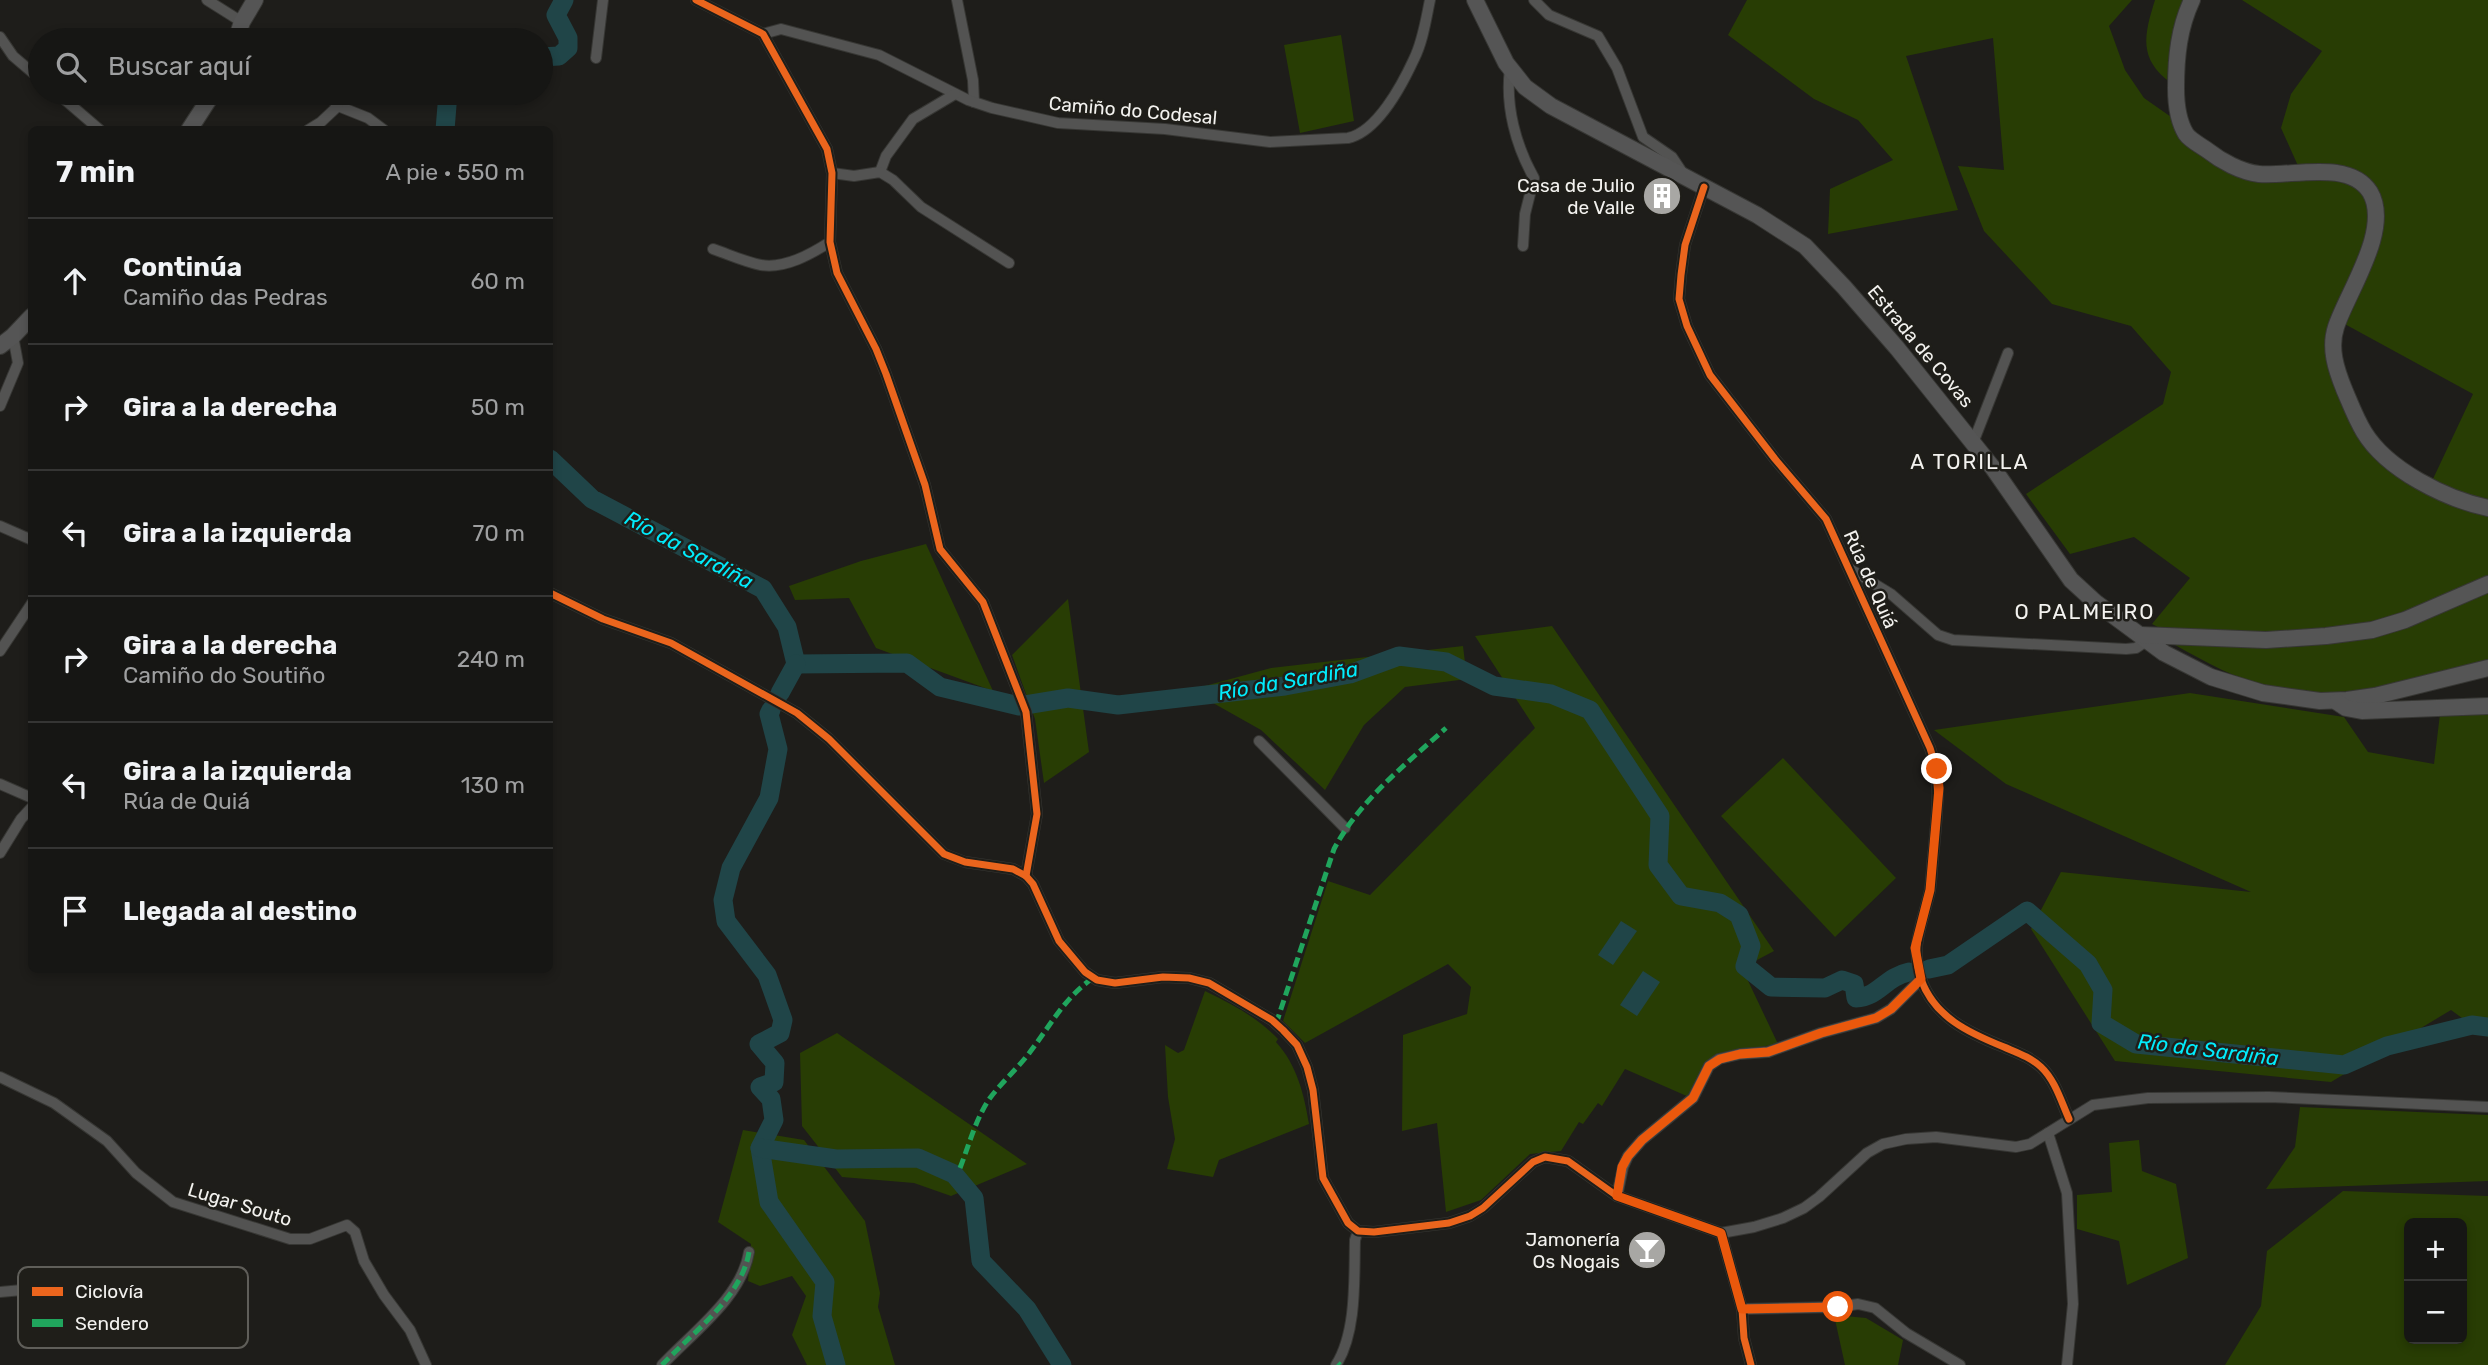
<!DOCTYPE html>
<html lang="es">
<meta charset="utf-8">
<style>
body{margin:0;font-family:Rubik,sans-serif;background:#1f1f1d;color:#f1f3f6}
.controls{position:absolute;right:21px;bottom:21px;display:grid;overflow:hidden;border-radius:10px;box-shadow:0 4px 10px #0003}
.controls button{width:63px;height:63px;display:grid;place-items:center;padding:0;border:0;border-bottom:2px solid #353534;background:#161614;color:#f1f3f6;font:35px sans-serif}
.stop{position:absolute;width:21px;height:21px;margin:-16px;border:5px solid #ea580c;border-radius:50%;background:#fff}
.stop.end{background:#ea580c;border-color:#fff;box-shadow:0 2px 7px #0008}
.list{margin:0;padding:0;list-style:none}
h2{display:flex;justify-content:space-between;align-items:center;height:91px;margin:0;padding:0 28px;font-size:30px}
h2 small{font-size:23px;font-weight:400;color:#9e9fa0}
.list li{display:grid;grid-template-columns:46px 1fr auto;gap:21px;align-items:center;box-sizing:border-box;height:126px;padding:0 28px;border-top:2px solid #353534}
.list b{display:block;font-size:26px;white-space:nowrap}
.list p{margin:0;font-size:23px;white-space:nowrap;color:#9e9fa0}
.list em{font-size:23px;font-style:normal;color:#9e9fa0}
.icon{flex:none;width:38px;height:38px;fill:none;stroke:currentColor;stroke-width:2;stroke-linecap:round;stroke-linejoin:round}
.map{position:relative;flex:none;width:2488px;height:1365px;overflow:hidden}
.search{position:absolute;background:#161614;box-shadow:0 4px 10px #0003;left:28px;top:28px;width:525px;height:77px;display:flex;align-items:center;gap:18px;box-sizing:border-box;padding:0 24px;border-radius:38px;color:#9e9fa0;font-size:26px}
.panel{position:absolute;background:#161614;box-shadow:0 4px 10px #0003;left:28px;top:126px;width:525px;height:847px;border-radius:10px}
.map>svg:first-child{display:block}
.green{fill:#283d04;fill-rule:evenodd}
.water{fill:#204548}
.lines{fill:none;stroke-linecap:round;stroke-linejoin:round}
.river{stroke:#204548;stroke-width:19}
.street-casing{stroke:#373734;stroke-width:12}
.secondary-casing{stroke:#373734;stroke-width:18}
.street{stroke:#535352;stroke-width:10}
.secondary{stroke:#555;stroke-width:16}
.quiet{stroke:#20a55d;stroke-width:5;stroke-dasharray:10 5;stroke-linecap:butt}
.cycleway-casing{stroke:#1f1e19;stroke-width:11}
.cycleway{stroke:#eb651d;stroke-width:7}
.route{stroke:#ea580c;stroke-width:9}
.labels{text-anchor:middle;stroke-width:5;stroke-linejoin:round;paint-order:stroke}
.street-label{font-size:19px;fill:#f3f2ef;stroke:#1f1e19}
.poi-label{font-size:19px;fill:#f3f2ef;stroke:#1f1e19;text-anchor:end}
.neighbourhood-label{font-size:21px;letter-spacing:2px;fill:#f3f2ef;stroke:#1f1e19}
.water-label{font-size:21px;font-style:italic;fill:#02ebfb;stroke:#1f1e19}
.key{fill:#1f1e19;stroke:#5f5e59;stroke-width:2}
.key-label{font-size:19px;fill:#f3f2ef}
</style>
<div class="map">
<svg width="2488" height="1365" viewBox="0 0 2488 1365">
<rect width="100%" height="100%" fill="#1e1d1a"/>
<g class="green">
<path d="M1747 0H2132L2109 26 2125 70 2144 98 2174 119 2189 143 2284 181 2331 179 2348 182 2361 190 2369 203 2371 223 2327 345 2383 459 2488 512V581C2442 599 2395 622 2346 630 2289 639 2227 633 2169 633L2152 624 2190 578 2134 537 2070 554 2026 494 2163 404 2171 372 2131 326 2052 304 1984 231 1958 166 2004 170 1993 38 1906 56 1958 210 1828 234 1830 189 1893 160 1858 120 1814 99 1728 35Z"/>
<path d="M2155 0H2188L2171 83C2138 59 2144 35 2155 0Z"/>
<polygon points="2242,0 2488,0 2488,504 2432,481 2473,394 2341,322 2378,219 2369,185 2299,168 2281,128 2291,94 2322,51"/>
<polygon points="1341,35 1354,121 1300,133 1284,45"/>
<polygon points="926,544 993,691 876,648 849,598 795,600 789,586 861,561"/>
<path d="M2488 592V659C2422 677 2341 704 2273 688 2237 680 2206 662 2175 645L2297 647 2357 640Z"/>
<polygon points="1068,599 1089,752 1044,783 1035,719 1012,655"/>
<polygon points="1552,626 1774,951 1742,968 1778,1044 1724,1053 1689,1097 1625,1069 1602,1106 1598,1103 1583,1124 1579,1122 1561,1151 1530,1154 1481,1200 1446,1212 1437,1123 1402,1131 1403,1035 1467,1014 1471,987 1448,964 1305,1043 1283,1021 1328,881 1370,895 1535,728 1475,636"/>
<polygon points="1463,646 1467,679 1405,687 1364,725 1325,790 1261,730 1190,690 1271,668"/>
<polygon points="2190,693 2344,717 2368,752 2434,764 2440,714 2488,712 2488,1037 2451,1010 2331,1082 2115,1061 2031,929 2061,872 2251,892 2006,784 1934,730"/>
<polygon points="1783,758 1896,878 1835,937 1721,816"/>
<path d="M1205 991C1232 1004 1257 1017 1278 1039L1276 1042C1297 1065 1304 1094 1309 1124L1219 1160 1213 1177 1167 1169 1175 1139 1168 1097 1165 1045 1178 1053 1184 1050Z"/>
<polygon points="837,1033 1027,1164 951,1196 914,1183 842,1177 802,1126 800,1053"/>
<polygon points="2300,1107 2488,1115 2488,1181 2266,1189 2295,1147"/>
<polygon points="743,1130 804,1140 865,1221 880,1293 878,1307 895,1365 807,1365 792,1335 806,1296 792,1276 760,1286 748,1281 751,1244 718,1222"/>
<polygon points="2139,1140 2142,1171 2176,1184 2188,1258 2127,1285 2119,1241 2077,1229 2077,1195 2112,1192 2109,1143"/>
<path d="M2343 1191 2488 1196V1365H2225L2261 1306 2267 1251ZM2409 1223H2462V1339H2409Z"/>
<polygon points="1834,1315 1866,1318 1903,1340 1898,1365 1845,1365"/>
</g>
<g class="water">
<polygon points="1621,921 1637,931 1613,965 1598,955"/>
<polygon points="1643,971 1660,982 1637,1016 1620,1005"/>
</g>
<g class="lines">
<g class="river">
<polyline points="541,57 559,56 568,48 568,38 556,15 564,0"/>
<polyline points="445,130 448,93"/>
<path d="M550 459 592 499 763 589 787 627 796 664 907 663 940 687 1019 706 1068 698 1118 705 1285 686 1350 674 1399 656 1446 662 1494 686 1551 694 1590 710 1660 816 1658 865 1681 896 1720 903 1739 915 1751 946 1745 966 1771 987 1825 988 1842 980 1854 984 1856 998C1879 997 1885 977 1909 972"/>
<polyline points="780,693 796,664"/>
<polyline points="771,710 769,714 778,749 769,798 731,868 723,900 726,921 767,975 783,1020 780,1033 759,1044 775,1063 774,1082 760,1087 771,1099 774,1120 760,1148 769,1202 825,1282 822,1316 836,1365"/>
<polyline points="1929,969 1948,965 2027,911 2088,964 2103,990 2101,1023 2136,1044 2344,1065 2387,1046 2472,1025 2488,1027"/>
<polyline points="760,1148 836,1159 918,1158 954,1174 974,1198 981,1261 1027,1309 1062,1365"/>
</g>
<g class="street-casing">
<g id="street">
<polyline points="207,0 242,22"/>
<polyline points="696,0 763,34 827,149 832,173 830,242 837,273 876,349 886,374 925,485 940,549 983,602 1026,712 1037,814 1026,876"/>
<polyline points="957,0 973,80 974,102"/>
<polyline points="1534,0 1549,15 1598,36 1617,68 1643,137 1672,157 1684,175"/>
<polyline points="240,30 256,40"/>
<path d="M763 34 781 29 879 55 968 100 992 108 1058 123 1165 129 1270 142 1348 138C1377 132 1402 85 1414 59 1423 41 1426 19 1430 0"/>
<polyline points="0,37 13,56 40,79"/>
<polyline points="596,58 603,0"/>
<path d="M1510 69C1505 106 1516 146 1534 178L1525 214 1523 246"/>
<polyline points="57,93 100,130"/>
<polyline points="338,106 368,118 384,130"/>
<polyline points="308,130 321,122 338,106 327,93"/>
<polyline points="880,172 886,156 913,119 955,94"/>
<polyline points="832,173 854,176 880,172 893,180 921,207 1009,263"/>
<path d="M1704 187 1685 245 1681 275 1679 299 1687 326 1710 375 1775 459 1826 519 1930 748C1942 783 1937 811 1934 848 1932 862 1932 876 1930 890 1923 923 1910 944 1921 979 1934 1017 1969 1033 2004 1047 2018 1053 2030 1057 2041 1067 2055 1080 2061 1101 2069 1119"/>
<path d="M713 249C728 254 745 262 761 265 785 269 811 254 830 242"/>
<polyline points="0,406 18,363 13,336"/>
<polyline points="1973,443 2008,353"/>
<polyline points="0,526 32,540"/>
<polyline points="1850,569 1891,594 1938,635 1953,640 2126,649 2136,648 2148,640"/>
<polyline points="550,593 603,619 671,643 797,713 829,739 944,854 965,862 1013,869 1026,876 1033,884 1059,941 1085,972 1097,980 1115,983 1163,977 1189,978 1209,983 1272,1020 1283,1030 1297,1045 1307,1067 1313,1090 1323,1178 1348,1223 1358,1231 1374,1232 1449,1223 1470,1216 1483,1208 1533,1162 1545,1157 1568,1161 1617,1196 1721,1233 1742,1309 1744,1338 1751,1365"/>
<polyline points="0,651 32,603"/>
<polyline points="1259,741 1345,828"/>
<polyline points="0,784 32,798"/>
<polyline points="0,853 21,819 32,807"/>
<polyline points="0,1077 54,1103 107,1141 136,1173 173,1202 290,1239 310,1239 347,1225 355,1232 364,1261 384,1295 410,1330 426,1365"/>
<polyline points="2048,1133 2067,1193 2073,1304 2067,1365"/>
<polyline points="1617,1196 1623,1167 1628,1156 1642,1140 1693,1098 1709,1066 1719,1059 1740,1054 1768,1052 1821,1033 1876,1018 1891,1009 1921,979"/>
<polyline points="1721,1233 1754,1227 1783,1218 1804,1208 1819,1197 1867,1153 1883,1144 1906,1139 1936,1137 2016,1147 2030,1144 2093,1105 2148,1098 2269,1097 2488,1107"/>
<polyline points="0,1292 22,1290"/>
<polyline points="1742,1309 1838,1307 1858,1304 1875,1308 1906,1333 1960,1365"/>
<path d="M662 1365C692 1333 742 1297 749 1252"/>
<path d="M1336 1365C1357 1332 1354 1278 1355 1240L1358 1231"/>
</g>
</g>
<g class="secondary-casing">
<g id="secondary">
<polyline points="1475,0 1506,63 1525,87 1551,106 1757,215 1805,246 1844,287 1897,348 1993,468 2071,580 2095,602 2164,653 2211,677 2263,693 2320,701 2347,700 2375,696 2488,668"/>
<path d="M2192 0C2179 28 2176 56 2176 88 2176 102 2178 121 2186 134 2190 140 2200 145 2207 150 2221 161 2241 172 2259 174 2291 177 2349 159 2370 192 2392 229 2347 293 2336 327 2329 348 2336 369 2344 389 2350 403 2356 419 2364 432 2387 470 2446 499 2488 508"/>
<polyline points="236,40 242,22 255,0"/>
<polyline points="189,130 213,93"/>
<polyline points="0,346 13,336 32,316"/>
<polyline points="2141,635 2266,640 2326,636 2372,630 2405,620 2488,584"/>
<polyline points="2337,702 2346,708 2362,711 2488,706"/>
</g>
</g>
<use href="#street" class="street"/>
<use href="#secondary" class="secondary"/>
<g class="quiet">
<path d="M1276 1024 1334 849C1360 800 1405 765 1446 728"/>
<path d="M960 1168C969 1145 976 1118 990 1098 1002 1082 1018 1068 1030 1052 1050 1026 1065 997 1093 978"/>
<polyline points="1338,1363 1340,1365"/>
<path d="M662 1365C692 1333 742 1297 749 1252"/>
</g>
<g class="cycleway-casing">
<g id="cycleway">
<polyline points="696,0 763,34 827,149 832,173 830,242 837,273 876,349 886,374 925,485 940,549 983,602 1026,712 1037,814 1026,876"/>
<path d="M1704 187 1685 245 1681 275 1679 299 1687 326 1710 375 1775 459 1826 519 1930 748C1942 783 1937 811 1934 848 1932 862 1932 876 1930 890 1923 923 1910 944 1921 979 1934 1017 1969 1033 2004 1047 2018 1053 2030 1057 2041 1067 2055 1080 2061 1101 2069 1119"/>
<polyline points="550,593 603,619 671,643 797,713 829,739 944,854 965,862 1013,869 1026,876 1033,884 1059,941 1085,972 1097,980 1115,983 1163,977 1189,978 1209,983 1272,1020 1283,1030 1297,1045 1307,1067 1313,1090 1323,1178 1348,1223 1358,1231 1374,1232 1449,1223 1470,1216 1483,1208 1533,1162 1545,1157 1568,1161 1617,1196 1721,1233 1742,1309 1744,1338 1751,1365"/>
</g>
</g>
<use href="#cycleway" class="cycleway"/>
</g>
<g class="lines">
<polyline class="route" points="1838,1307 1742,1309 1721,1233 1617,1196 1622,1167 1628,1156 1642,1140 1693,1098 1709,1066 1720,1059 1740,1054 1768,1052 1821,1033 1876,1018 1891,1009 1921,979 1915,948 1930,890 1939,788 1937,769"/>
</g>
<defs>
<g id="building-disc" transform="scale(2.0125)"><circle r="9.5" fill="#a8a7a4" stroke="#1f1e19"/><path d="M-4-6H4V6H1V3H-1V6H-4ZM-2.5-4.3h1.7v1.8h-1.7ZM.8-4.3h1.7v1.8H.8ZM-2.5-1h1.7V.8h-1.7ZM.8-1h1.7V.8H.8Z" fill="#fff"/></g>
<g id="bar-disc" transform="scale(2.0125)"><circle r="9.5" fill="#a8a7a4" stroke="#1f1e19"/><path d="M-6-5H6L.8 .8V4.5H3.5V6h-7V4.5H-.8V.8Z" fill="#fff"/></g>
</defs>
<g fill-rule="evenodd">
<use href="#building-disc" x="1662" y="196"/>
<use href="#bar-disc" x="1647" y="1250"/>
</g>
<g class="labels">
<g class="street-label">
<text transform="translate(1133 110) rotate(5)" y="7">Camiño do Codesal</text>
<text transform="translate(1921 346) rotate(50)" y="7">Estrada de Covas</text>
<text transform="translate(1871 579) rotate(66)" y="7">Rúa de Quiá</text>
<text transform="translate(240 1204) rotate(17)" y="7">Lugar Souto</text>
</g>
<g class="poi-label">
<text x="1635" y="192">Casa de Julio<tspan x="1635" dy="22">de Valle</tspan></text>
<text x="1620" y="1246">Jamonería<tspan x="1620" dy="22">Os Nogais</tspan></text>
</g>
<g class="neighbourhood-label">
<text x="1970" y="469">A TORILLA</text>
<text x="2085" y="619">O PALMEIRO</text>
</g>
<g class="water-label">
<text transform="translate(689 550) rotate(28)" y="7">Río da Sardiña</text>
<text transform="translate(1288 681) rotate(-10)" y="7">Río da Sardiña</text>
<text transform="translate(2208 1050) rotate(7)" y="7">Río da Sardiña</text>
</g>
</g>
<rect x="18" y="1267" width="230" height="81" rx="10" class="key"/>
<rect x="32" y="1287" width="31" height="9" fill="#eb651d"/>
<rect x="32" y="1319" width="31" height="8" fill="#20a55d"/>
<g class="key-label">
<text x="75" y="1298">Ciclovía</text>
<text x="75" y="1330">Sendero</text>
</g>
</svg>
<div class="controls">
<button>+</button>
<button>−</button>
</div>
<div class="stop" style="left:1838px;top:1307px"></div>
<div class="stop end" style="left:1937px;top:769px"></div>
<div class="search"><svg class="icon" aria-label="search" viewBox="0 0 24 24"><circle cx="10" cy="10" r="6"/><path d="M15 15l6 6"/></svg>Buscar aquí</div>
<section class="panel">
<h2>7 min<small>A pie · 550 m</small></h2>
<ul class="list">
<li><svg class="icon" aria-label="ahead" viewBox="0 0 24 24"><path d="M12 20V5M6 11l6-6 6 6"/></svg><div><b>Continúa</b><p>Camiño das Pedras</p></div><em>60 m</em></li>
<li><svg class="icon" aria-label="right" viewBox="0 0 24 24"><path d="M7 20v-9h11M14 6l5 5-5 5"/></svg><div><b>Gira a la derecha</b></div><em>50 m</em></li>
<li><svg class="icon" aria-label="left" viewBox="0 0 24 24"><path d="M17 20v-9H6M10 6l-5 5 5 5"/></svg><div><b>Gira a la izquierda</b></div><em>70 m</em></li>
<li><svg class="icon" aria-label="right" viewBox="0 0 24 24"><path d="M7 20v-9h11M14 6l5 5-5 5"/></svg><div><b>Gira a la derecha</b><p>Camiño do Soutiño</p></div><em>240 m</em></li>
<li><svg class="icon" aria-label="left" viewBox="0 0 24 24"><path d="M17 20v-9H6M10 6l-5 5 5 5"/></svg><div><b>Gira a la izquierda</b><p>Rúa de Quiá</p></div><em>130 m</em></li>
<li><svg class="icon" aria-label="arrive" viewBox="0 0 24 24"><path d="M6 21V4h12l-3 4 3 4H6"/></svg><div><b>Llegada al destino</b></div></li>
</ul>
</section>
</div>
